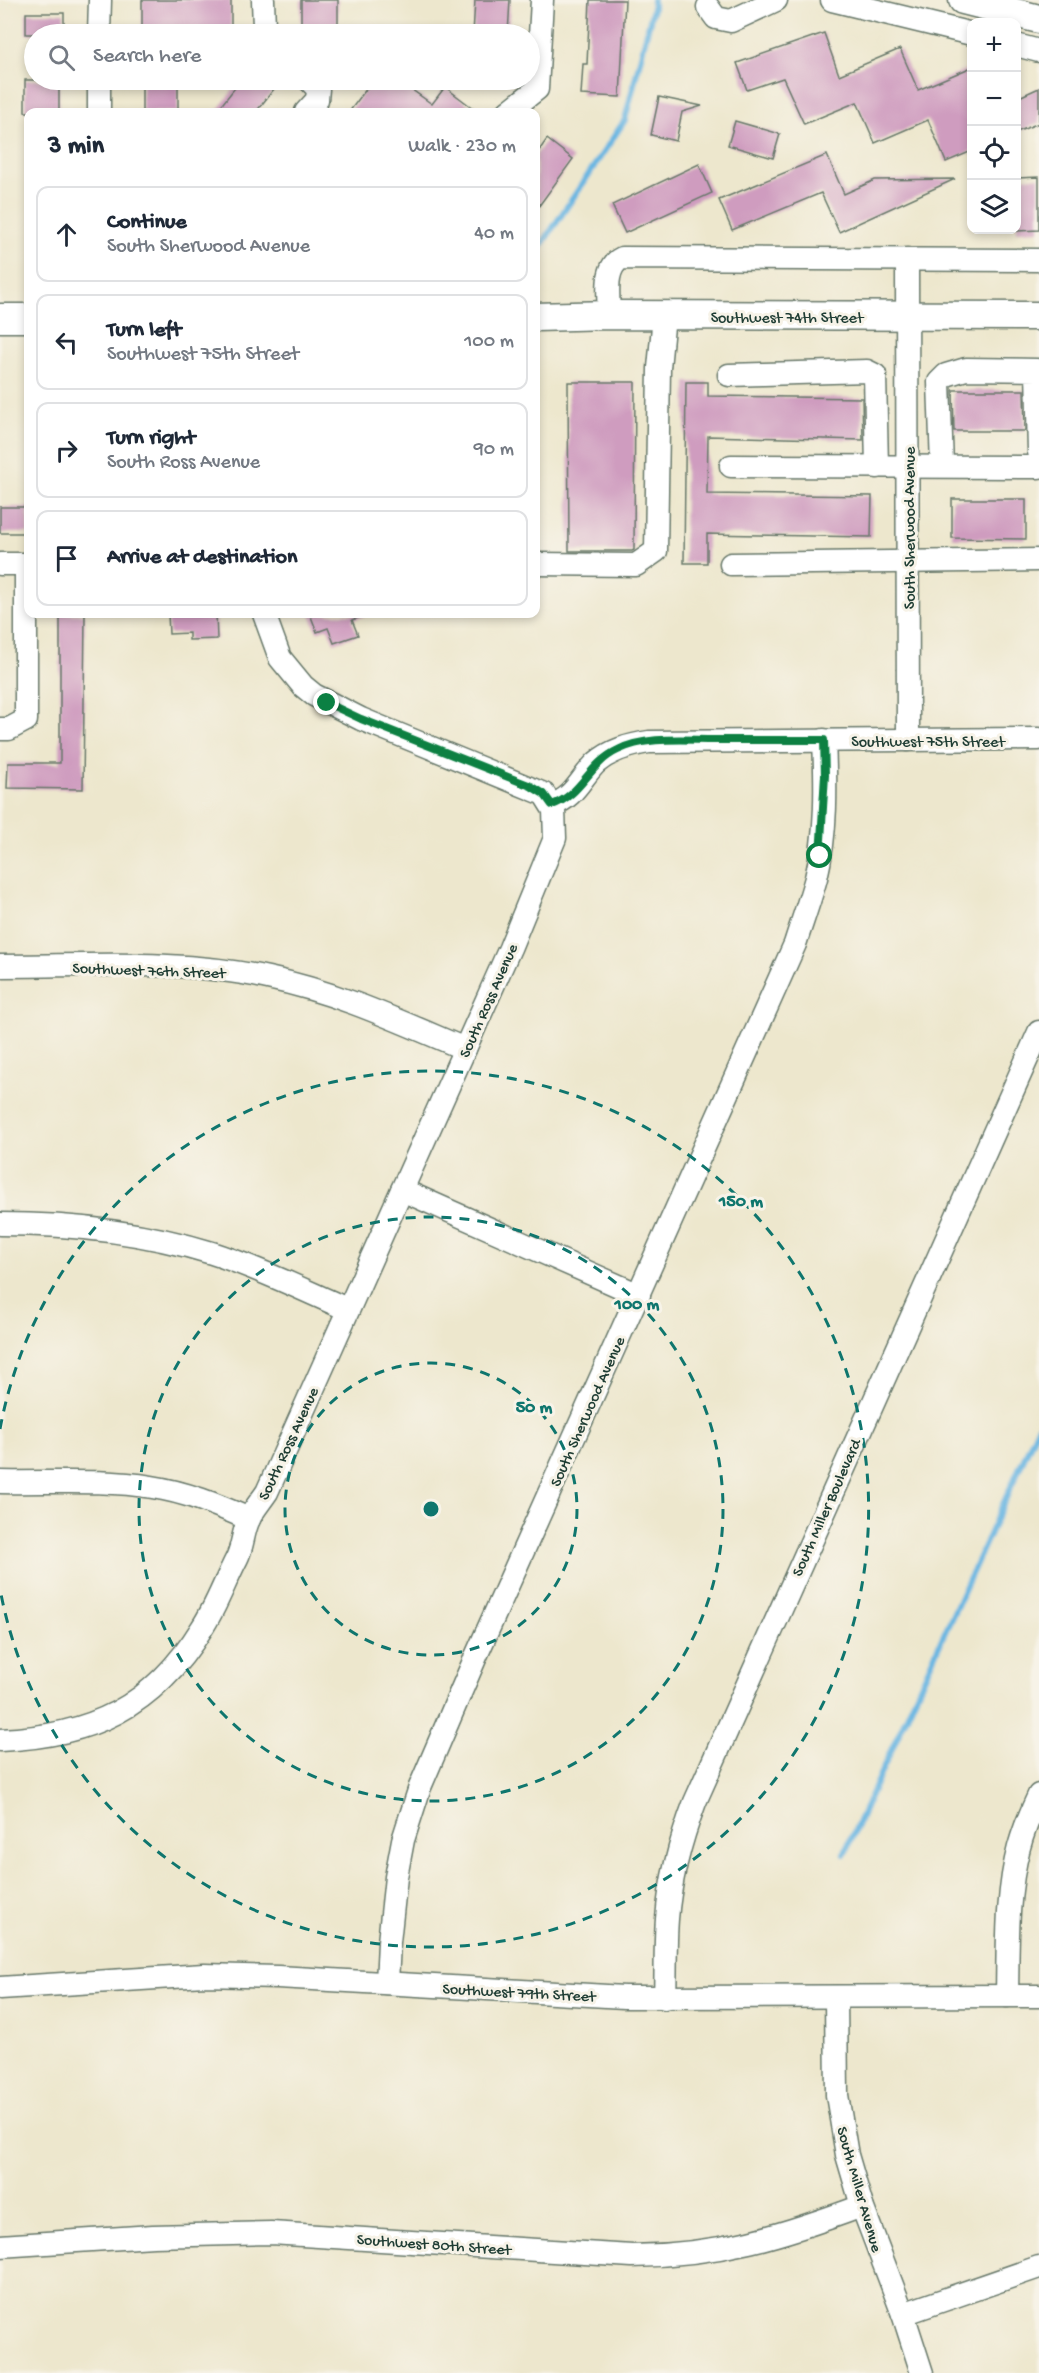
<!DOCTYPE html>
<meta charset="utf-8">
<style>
body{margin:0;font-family:"Gochi Hand",sans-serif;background:#f2f2f3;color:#1f2937}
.controls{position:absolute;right:18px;top:18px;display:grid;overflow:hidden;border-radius:12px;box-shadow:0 3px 9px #0003}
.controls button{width:54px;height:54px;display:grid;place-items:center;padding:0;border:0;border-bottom:2px solid #e0e1e3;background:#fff;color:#1f2937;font:30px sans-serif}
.stop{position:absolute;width:18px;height:18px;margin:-14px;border:4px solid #0b8043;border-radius:50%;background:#fff}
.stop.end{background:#0b8043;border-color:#fff;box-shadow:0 2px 6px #0008}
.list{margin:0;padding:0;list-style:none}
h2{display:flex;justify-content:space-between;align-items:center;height:78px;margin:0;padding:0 24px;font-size:26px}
h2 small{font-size:20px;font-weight:400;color:#747a83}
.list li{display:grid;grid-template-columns:39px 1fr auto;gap:18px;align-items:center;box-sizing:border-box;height:96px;margin:0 12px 12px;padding:0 12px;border:2px solid #e0e1e3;border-radius:12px}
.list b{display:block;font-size:22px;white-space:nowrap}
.list p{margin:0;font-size:20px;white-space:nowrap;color:#747a83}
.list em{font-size:20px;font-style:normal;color:#747a83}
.icon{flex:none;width:33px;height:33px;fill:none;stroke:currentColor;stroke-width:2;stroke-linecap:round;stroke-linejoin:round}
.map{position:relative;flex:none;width:1039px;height:2373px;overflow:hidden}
.search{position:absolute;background:#fff;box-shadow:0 3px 9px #0003;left:24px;top:24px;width:516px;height:66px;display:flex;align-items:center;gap:15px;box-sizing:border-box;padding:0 21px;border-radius:33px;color:#747a83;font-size:22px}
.panel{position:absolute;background:#fff;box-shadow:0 3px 9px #0003;left:24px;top:108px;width:516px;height:510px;border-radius:12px}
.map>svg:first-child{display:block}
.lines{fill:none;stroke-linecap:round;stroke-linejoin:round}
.stream{stroke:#69b6e2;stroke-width:6}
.building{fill:#cf9cbf}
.minor-casing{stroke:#67786a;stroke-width:25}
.major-casing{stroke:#67786a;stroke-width:31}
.minor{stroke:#fff;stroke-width:22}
.major{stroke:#fff;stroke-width:28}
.route{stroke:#0b8043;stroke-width:8}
.ring{fill:none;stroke:#0f766e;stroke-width:3;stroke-dasharray:10 8}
.labels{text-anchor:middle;stroke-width:6;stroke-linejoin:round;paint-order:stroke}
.street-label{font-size:16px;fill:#1f3d34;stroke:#f7f3e8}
.centre{fill:#0f766e;stroke:#f7f3e8;stroke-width:3}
.ring-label{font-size:18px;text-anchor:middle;font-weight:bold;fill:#0f766e;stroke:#f7f3e8;stroke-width:6;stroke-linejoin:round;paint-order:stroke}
</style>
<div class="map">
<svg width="1039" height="2373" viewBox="0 0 1039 2373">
<rect width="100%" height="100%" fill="#f7f3e8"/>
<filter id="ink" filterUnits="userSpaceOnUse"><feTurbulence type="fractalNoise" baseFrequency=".0167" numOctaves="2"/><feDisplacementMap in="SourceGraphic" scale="12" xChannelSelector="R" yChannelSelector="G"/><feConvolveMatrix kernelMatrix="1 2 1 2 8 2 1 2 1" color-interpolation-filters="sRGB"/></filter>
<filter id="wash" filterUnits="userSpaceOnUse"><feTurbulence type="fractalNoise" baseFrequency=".008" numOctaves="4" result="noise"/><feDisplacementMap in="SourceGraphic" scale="24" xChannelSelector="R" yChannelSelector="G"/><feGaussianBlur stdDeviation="1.35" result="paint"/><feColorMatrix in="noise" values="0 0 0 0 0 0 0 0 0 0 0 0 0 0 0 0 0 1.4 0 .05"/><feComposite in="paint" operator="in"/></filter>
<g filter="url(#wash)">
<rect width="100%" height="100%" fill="#ede7cd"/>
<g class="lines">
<g class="stream">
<polyline points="536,253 625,120 653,8 653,0"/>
<polyline points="844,1854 1039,1425"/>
</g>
</g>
<g id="blocks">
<g class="building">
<rect x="142" y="0" width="89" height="34"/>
<rect x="301" y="0" width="37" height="34"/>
<polygon points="475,0 510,0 508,34 473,34"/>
<polygon points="590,0 625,0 620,97 581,95 583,64 587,64"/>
<rect x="26" y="13" width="38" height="21"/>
<polygon points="824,33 839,75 900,49 918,90 972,67 972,151 946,162 928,120 875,143 857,102 804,124 783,78 747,90 737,63"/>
<rect x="25" y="80" width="34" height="32"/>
<rect x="142" y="80" width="36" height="32"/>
<polygon points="241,80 281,80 256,112 216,112"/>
<polygon points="373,80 398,80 432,104 445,87 478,112 349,112"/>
<polygon points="1039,88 1039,123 1017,132 1017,98"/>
<polygon points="659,97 702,106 682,112 676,141 651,135"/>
<polygon points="735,121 780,134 773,158 728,145"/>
<polygon points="547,139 573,159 536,210 536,155"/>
<polygon points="827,155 844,194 875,180 955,179 839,232 821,193 732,230 719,200"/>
<polygon points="699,164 712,193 625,233 612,205"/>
<polygon points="1039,177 1039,230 1017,231 1017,178"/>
<polygon points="568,382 635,382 634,550 632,551 569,551"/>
<polygon points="686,382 708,382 708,396 862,398 863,440 708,436 707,494 872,496 871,537 707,534 707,563 684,563"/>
<polygon points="953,390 1024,390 1025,431 954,431"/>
<polygon points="952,499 1026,499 1026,539 952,538"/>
<rect x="0" y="507" width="28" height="26"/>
<polygon points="60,614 85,614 83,789 7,788 8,763 60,763"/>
<polygon points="168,614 216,614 217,639 189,640 189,633 169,634"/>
<polygon points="310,614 364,614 364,616 352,620 358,635 334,643 328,628 317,632"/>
</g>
</g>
</g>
<g filter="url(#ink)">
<use href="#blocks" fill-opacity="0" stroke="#67786a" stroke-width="1.5"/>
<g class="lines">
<g class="minor-casing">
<g id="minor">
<polyline points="263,0 264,27 268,34"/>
<polyline points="832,0 972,34"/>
<polyline points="708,7 716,18 731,21 776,0"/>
<polyline points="99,34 100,0"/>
<polyline points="1016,45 1039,51"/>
<polyline points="99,112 99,80"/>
<polyline points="306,112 317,100 318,89 309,80"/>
<polyline points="508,112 537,89 542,0"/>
<polyline points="907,259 908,740"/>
<path d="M609 315C609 297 603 267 622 258L1039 260"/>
<polyline points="729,375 867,371 875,375 877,467"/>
<polyline points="731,466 1039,467"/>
<polyline points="942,466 939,382 946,375 966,369 1037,370 1039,452"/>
<polyline points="0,564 28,564"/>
<polyline points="536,564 636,565 656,551 659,368 664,316"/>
<polyline points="731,564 1039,560"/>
<polyline points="0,729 9,729 26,720 26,564"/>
<path d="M552 805C575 797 580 779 596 763 611 750 629 745 649 742L1039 739"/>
<path d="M0 966C89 966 181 959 268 978 337 992 401 1022 465 1049"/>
<polyline points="402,1190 639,1295"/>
<path d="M0 1224C71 1224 144 1232 212 1253 259 1268 303 1290 347 1309"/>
<path d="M0 1482C50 1483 103 1479 152 1487 186 1492 217 1505 249 1519"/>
<path d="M0 1740C91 1736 153 1708 202 1628 216 1607 225 1581 237 1558 243 1546 243 1531 249 1519 253 1510 261 1501 267 1492L510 948 555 838 554 810 544 794 361 719 314 695 303 686 280 658 264 614"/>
<path d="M387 1983 389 1942 396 1877 403 1840 420 1787 477 1654 795 944C802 922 810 900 816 878 827 833 826 786 824 740"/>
<polyline points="0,1988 204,1975 278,1977 624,1997 1039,1996"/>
<path d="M1007 1996C1008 1947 1006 1895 1019 1847 1024 1829 1031 1812 1039 1795"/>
<polyline points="836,1997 837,2095 847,2155 862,2206 903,2314 922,2373"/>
<path d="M665 1998C666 1972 665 1945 667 1919 670 1879 681 1839 695 1802L1039 1032"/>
<path d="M0 2246 153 2236 271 2233 632 2256C720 2255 781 2236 862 2206"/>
<polyline points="903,2314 1039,2267"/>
</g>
</g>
<g class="major-casing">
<g id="major">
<polyline points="963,0 1039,19"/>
<polyline points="536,317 609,315 1039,316"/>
<polyline points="0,318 28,318"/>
</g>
</g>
<use href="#minor" class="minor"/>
<use href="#major" class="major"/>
</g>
</g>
<g class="lines" filter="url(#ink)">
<path class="route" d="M327 703 361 719 531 786 544 794 552 805C582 795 588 764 618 750 646 736 683 740 714 740 751 740 787 740 824 740L825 775 820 856"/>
</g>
<g class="ring">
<circle cx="431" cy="1509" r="146"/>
<circle cx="431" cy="1509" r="292"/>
<path d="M0 1429A438 438 0 1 1 0 1589"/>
</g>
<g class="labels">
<g class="street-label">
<text x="787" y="322">Southwest 74th Street</text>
<text transform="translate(908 528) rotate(-90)" y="6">South Sherwood Avenue</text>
<text x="928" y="746">Southwest 75th Street</text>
<text transform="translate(149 969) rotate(2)" y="6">Southwest 76th Street</text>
<text transform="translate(487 1000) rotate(-66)" y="6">South Ross Avenue</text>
<text transform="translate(586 1411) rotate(-66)" y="6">South Sherwood Avenue</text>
<text transform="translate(287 1443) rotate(-65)" y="6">South Ross Avenue</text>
<text transform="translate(825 1507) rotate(-66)" y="6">South Miller Boulevard</text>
<text transform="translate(519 1991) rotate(3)" y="6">Southwest 79th Street</text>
<text transform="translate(861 2189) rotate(74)" y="6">South Miller Avenue</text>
<text transform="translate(434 2243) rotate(4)" y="6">Southwest 80th Street</text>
</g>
</g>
<circle cx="431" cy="1509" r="9" class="centre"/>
<g class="ring-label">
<text x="741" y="1206">150 m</text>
<text x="637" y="1309">100 m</text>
<text x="534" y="1412">50 m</text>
</g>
</svg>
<div class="controls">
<button>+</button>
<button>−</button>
<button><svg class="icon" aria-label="locate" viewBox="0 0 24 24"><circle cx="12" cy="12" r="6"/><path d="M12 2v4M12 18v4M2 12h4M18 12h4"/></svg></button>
<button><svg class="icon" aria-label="layers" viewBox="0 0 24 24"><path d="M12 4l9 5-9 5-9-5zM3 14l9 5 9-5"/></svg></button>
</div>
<div class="stop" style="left:820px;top:856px"></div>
<div class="stop end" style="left:327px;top:703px"></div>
<div class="search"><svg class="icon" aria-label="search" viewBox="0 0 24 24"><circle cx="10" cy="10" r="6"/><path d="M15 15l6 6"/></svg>Search here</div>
<section class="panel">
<h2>3 min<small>Walk · 230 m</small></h2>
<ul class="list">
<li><svg class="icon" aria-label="ahead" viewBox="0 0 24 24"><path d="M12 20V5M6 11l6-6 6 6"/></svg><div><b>Continue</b><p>South Sherwood Avenue</p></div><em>40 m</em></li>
<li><svg class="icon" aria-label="left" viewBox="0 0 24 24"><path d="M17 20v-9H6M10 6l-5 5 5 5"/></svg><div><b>Turn left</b><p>Southwest 75th Street</p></div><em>100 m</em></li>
<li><svg class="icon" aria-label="right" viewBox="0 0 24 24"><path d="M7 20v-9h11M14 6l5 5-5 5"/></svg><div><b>Turn right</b><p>South Ross Avenue</p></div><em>90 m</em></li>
<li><svg class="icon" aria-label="arrive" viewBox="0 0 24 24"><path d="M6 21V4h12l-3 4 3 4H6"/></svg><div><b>Arrive at destination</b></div></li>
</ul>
</section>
</div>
